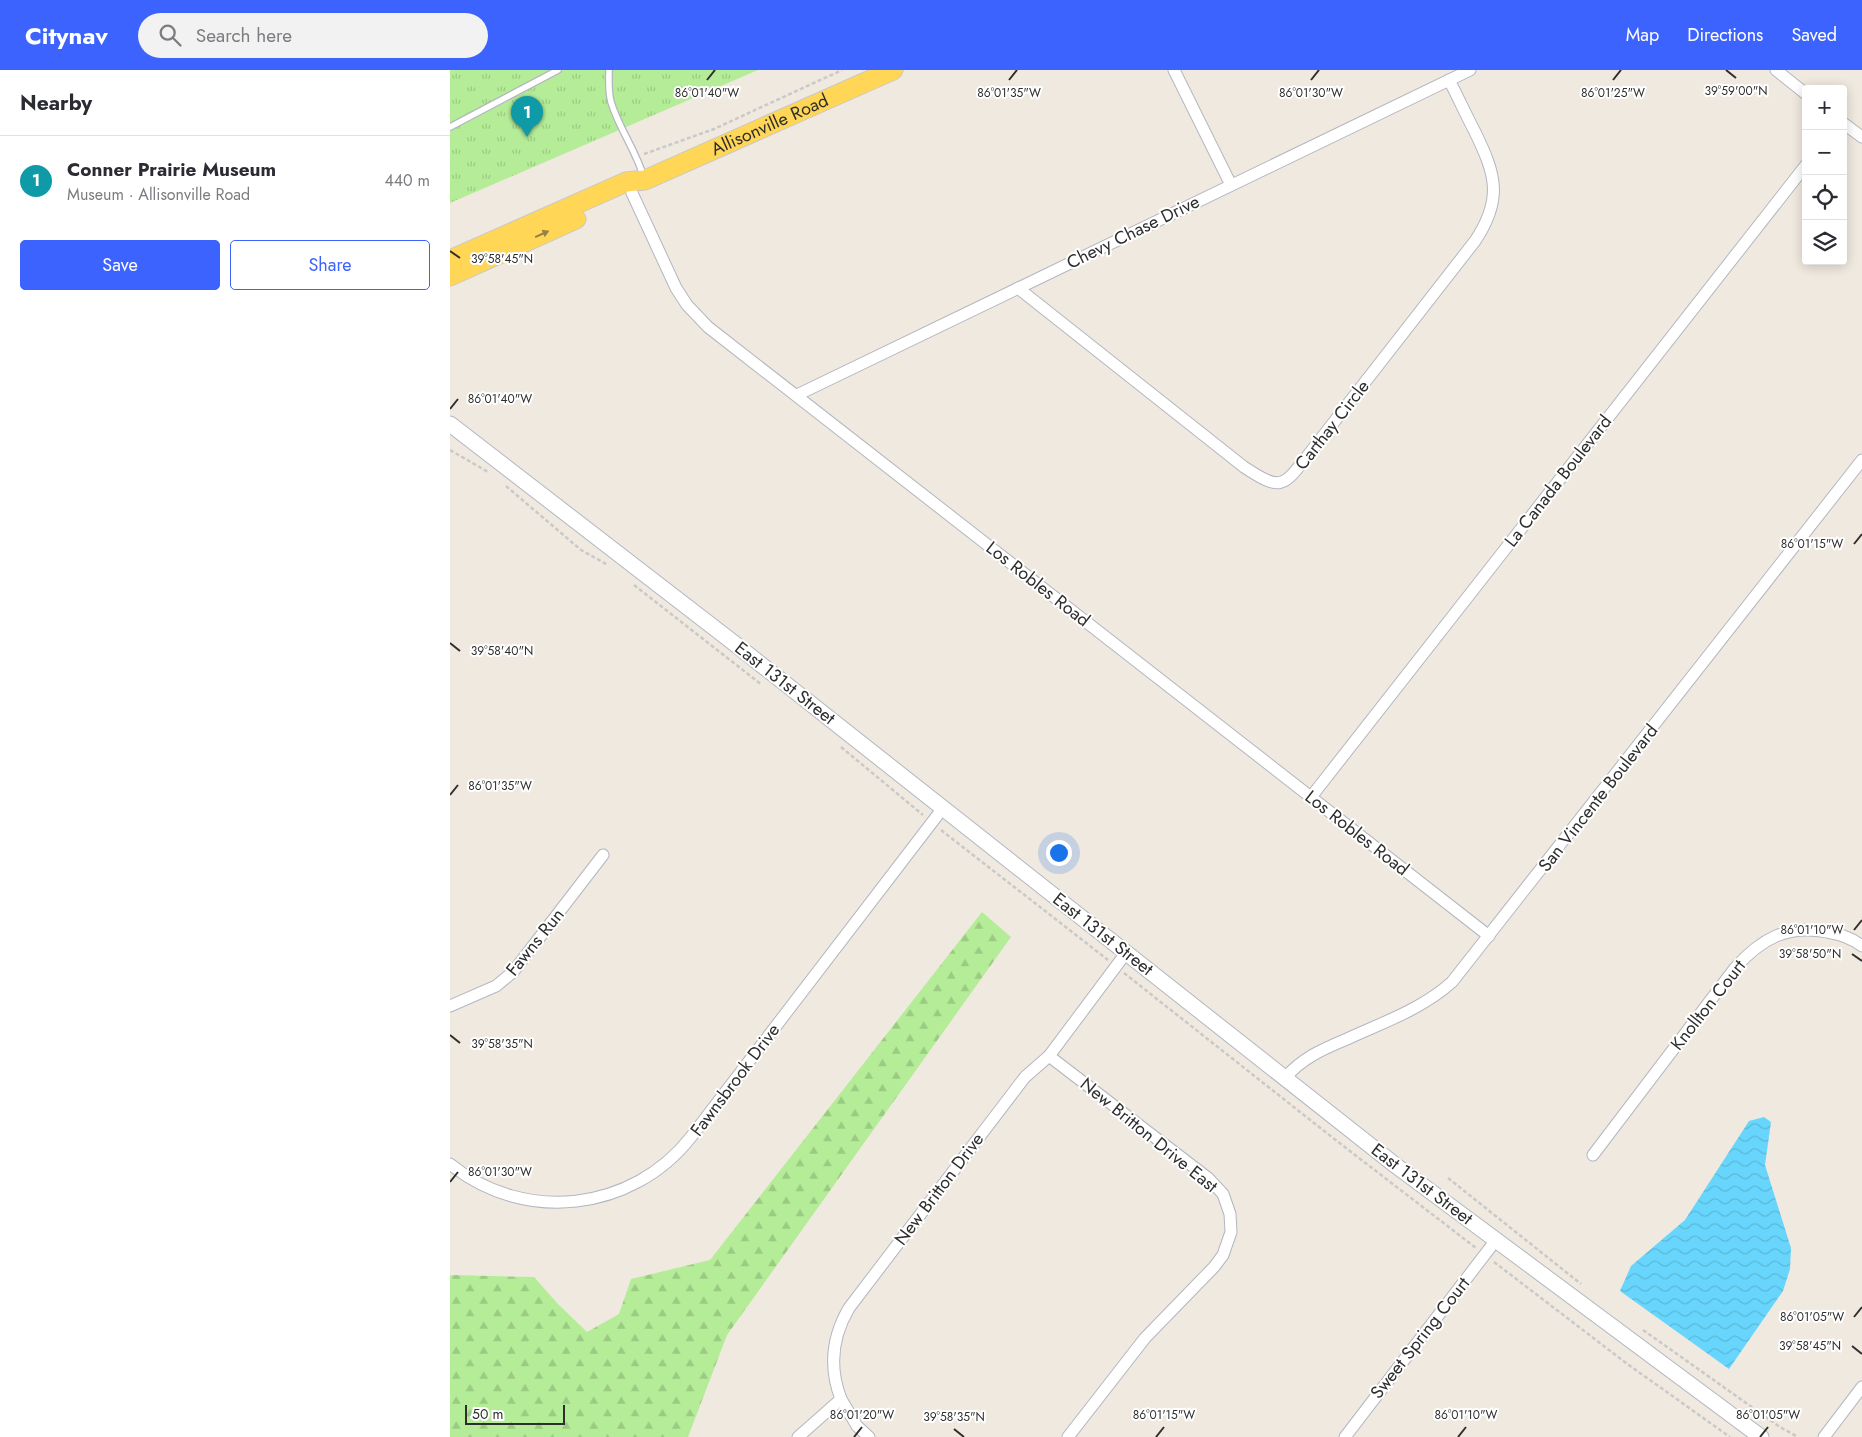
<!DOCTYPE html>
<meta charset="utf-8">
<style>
body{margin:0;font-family:Jost,sans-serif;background:#f2f2f3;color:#2b2b33}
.controls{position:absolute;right:15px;top:15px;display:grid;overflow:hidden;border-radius:5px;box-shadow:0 2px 12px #0003}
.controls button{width:45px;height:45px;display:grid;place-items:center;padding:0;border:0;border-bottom:1px solid #e1e1e2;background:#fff;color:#2b2b33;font:25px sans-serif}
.scale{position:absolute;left:15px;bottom:12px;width:100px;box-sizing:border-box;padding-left:5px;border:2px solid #2e2e2e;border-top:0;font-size:14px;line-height:18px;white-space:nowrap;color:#2e2e2e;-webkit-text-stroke:4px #fff;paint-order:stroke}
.you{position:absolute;left:608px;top:782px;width:18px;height:18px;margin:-12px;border:4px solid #fff;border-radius:50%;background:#1a73e8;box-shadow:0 0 0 8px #1a73e833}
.badge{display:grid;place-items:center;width:32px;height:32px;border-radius:50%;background:#3d63ff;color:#fff;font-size:16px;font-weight:700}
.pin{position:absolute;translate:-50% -41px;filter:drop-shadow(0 1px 2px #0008)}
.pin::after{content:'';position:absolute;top:26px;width:18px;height:15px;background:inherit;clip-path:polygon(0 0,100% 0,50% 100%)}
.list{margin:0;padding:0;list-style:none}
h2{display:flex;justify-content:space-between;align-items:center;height:65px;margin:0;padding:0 20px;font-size:21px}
h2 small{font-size:16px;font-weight:400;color:#7c7c81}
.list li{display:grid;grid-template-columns:32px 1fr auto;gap:15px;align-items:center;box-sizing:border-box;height:90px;padding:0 20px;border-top:1px solid #e1e1e2}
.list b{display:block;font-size:19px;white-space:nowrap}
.list p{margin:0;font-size:16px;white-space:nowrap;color:#7c7c81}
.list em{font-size:16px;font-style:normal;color:#7c7c81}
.actions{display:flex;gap:10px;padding:15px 20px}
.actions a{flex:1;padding:11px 0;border:1px solid #3d63ff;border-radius:5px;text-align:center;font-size:18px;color:#3d63ff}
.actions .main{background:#3d63ff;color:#fff}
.icon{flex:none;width:28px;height:28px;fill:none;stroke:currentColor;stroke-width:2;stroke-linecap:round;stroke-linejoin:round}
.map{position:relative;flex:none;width:1412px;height:1367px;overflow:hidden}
header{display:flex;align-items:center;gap:30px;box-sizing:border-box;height:70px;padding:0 25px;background:#3d63ff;color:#fff}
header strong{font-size:24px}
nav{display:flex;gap:28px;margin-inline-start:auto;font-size:18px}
.search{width:350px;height:45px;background:#f2f2f3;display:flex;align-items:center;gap:12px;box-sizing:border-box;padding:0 18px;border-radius:28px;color:#7c7c81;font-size:19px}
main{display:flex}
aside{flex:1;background:#fff}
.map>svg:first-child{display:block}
.grass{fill:url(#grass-tufts)}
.forest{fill:url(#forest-firs)}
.water{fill:url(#water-waves)}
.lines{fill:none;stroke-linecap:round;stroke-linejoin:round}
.service-casing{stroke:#b3b6c2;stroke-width:8}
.minor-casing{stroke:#b3b6c2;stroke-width:13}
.tertiary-casing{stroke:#b3b6c2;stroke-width:17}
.primary-casing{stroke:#c9c9c9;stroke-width:21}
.path{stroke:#c9c9c9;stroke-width:2.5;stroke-dasharray:4 2.5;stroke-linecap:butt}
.service{stroke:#fff;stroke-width:5.5}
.minor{stroke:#fff;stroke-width:11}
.tertiary{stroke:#fff;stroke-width:15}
.primary{stroke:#ffd655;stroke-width:19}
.oneway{fill:#968242}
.ticks{fill:none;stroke:#2e2e2e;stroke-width:2}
.labels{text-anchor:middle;stroke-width:4;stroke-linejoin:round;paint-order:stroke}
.street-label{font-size:18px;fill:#2e2e2e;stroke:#fff}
.ticks-label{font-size:12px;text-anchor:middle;fill:#2e2e2e;stroke:#fff;stroke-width:4;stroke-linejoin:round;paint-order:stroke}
</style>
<header>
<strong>Citynav</strong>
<div class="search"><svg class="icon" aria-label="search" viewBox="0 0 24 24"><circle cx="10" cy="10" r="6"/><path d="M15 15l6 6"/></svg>Search here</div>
<nav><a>Map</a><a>Directions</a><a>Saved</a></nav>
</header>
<main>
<aside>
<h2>Nearby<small></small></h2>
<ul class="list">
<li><span class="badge" style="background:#0f9aa8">1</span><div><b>Conner Prairie Museum</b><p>Museum · Allisonville Road</p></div><em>440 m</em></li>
</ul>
<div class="actions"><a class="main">Save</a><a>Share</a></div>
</aside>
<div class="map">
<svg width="1412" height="1367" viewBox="0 0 1412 1367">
<defs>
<pattern id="grass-tufts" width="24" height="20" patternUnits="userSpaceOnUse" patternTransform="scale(1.25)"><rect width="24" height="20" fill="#b4ec97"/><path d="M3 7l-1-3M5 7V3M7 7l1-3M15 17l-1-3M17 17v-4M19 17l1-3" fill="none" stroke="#9bcb82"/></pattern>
<pattern id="forest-firs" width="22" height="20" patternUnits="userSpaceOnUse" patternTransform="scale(1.25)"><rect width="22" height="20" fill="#b4ec97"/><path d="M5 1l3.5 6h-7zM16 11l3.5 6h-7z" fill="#9bcb82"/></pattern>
<pattern id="water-waves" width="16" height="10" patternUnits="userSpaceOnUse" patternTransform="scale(1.25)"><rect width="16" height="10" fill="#68d6fc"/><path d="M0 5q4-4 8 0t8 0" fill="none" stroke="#5ab8d8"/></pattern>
</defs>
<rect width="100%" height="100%" fill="#f0e9df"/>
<polygon class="grass" points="0,0 308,0 0,133"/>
<polygon class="forest" points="532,842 561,867 277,1265 238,1367 0,1367 0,1205 84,1207 108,1234 137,1262 169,1244 181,1209 260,1190"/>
<polygon class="water" points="1314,1047 1321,1052 1315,1095 1341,1178 1340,1199 1333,1221 1279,1299 1170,1221 1181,1196 1235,1150 1299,1051"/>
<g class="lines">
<g class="service-casing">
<g id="service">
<path d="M159 0C159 11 158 21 161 32 169 59 186 80 194 108"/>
<polyline points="0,57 108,0"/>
</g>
</g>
<g class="minor-casing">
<g id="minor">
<polyline points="724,0 781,115"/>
<polyline points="1326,0 1356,24"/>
<polyline points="1393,53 1412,67"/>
<polyline points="182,123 226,218 237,235 258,257 1039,866"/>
<path d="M568 218 794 397C832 422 833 417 859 384L1025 171C1053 129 1046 105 1025 62 1016 45 1008 27 999 10"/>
<polyline points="347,325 1020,0"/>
<polyline points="861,727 1356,95"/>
<polyline points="0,936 46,916 63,902 153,785"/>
<polyline points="599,986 758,1108 773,1124 780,1144 781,1162 773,1185 764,1197 695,1268 618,1367"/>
<path d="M835 1008C852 988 873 979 897 969 934 952 972 939 1002 912L1412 390"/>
<path d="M1143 1085 1285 898C1311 869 1337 854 1377 862 1389 864 1402 868 1412 876"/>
<path d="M0 1094C74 1154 182 1142 241 1067L493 738"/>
<polyline points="391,1329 407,1356 419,1367"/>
<path d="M348 1367 391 1329C379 1298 382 1267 399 1238L575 1007 599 986 676 883"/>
<polyline points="895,1367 1046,1170"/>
<polyline points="1374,1367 1412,1317"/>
</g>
</g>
<g class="tertiary-casing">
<polyline id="tertiary" points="0,354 280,570 945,1095 1311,1367"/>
</g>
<g class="primary-casing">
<g id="primary">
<path id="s1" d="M0 190 176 112 195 110 443 0"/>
<polyline points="0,206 126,149"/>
</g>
</g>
<g class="path">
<polyline points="194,84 264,59 392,0"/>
<polyline points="0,380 38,402"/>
<polyline points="56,416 131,480 158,495"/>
<polyline points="184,515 312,615"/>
<polyline points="391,677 473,745"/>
<polyline points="491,760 658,890"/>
<polyline points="674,903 883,1068 1026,1178"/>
<polyline points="998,1108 1131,1214"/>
<polyline points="1044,1192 1176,1293 1280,1367"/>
<polyline points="1193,1260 1330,1357 1348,1367"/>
</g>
<use href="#service" class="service"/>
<use href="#minor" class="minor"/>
<use href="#tertiary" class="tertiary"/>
<use href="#primary" class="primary"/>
</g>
<defs><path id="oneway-solid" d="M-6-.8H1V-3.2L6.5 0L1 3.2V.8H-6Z" transform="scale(1.25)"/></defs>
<use class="oneway" href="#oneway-solid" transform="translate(92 164) rotate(-24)"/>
<path class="ticks" d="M1276 0 1286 8M257 10 265 0M559 10 567 0M861 10 869 0M1163 10 1171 0M0 181 10 188M0 339 8 329M1404 474 1412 464M0 573 10 581M0 725 8 715M1404 860 1412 850M1402 884 1412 891M0 965 10 973M0 1112 8 1102M1404 1247 1412 1237M1402 1276 1412 1284M504 1359 514 1367M404 1367 412 1357M706 1367 714 1357M1008 1367 1016 1357M1310 1367 1318 1357"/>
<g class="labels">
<g class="street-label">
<text dy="6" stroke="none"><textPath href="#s1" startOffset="348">Allisonville Road</textPath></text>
<text transform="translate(683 162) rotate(-26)" y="6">Chevy Chase Drive</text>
<text transform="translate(882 355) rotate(-52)" y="6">Carthay Circle</text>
<text transform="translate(1108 411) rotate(-52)" y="6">La Canada Boulevard</text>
<text transform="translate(588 514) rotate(38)" y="6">Los Robles Road</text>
<text transform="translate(335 613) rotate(38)" y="6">East 131st Street</text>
<text transform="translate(1148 728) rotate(-52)" y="6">San Vincente Boulevard</text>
<text transform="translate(907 763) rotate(38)" y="6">Los Robles Road</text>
<text transform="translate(653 864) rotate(38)" y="6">East 131st Street</text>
<text transform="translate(85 872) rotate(-51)" y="6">Fawns Run</text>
<text transform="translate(1258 935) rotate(-52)" y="6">Knollton Court</text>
<text transform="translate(285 1010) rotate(-53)" y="6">Fawnsbrook Drive</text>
<text transform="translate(699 1065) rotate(39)" y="6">New Britton Drive East</text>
<text transform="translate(972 1114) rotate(37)" y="6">East 131st Street</text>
<text transform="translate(489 1119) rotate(-53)" y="6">New Britton Drive</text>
<text transform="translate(970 1268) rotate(-52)" y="6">Sweet Spring Court</text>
</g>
</g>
<g class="ticks-label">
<text x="1286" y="25">39°59'00"N</text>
<text x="257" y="27">86°01'40"W</text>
<text x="559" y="27">86°01'35"W</text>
<text x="1163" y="27">86°01'25"W</text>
<text x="861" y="27">86°01'30"W</text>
<text x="52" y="193">39°58'45"N</text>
<text x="50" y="333">86°01'40"W</text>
<text x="1362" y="478">86°01'15"W</text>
<text x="52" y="585">39°58'40"N</text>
<text x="50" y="720">86°01'35"W</text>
<text x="1362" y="864">86°01'10"W</text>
<text x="1360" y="888">39°58'50"N</text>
<text x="52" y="978">39°58'35"N</text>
<text x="50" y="1106">86°01'30"W</text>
<text x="1362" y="1251">86°01'05"W</text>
<text x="1360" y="1280">39°58'45"N</text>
<text x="412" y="1349">86°01'20"W</text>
<text x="714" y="1349">86°01'15"W</text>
<text x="1016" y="1349">86°01'10"W</text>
<text x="1318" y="1349">86°01'05"W</text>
<text x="504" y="1351">39°58'35"N</text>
</g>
</svg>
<div class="controls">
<button>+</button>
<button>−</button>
<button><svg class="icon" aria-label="locate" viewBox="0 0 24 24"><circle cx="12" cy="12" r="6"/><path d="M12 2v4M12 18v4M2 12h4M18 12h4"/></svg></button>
<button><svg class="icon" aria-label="layers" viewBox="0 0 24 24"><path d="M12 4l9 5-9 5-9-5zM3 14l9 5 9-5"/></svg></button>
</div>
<div class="scale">50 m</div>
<div class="you"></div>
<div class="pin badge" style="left:77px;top:67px;background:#0f9aa8">1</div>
</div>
</main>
